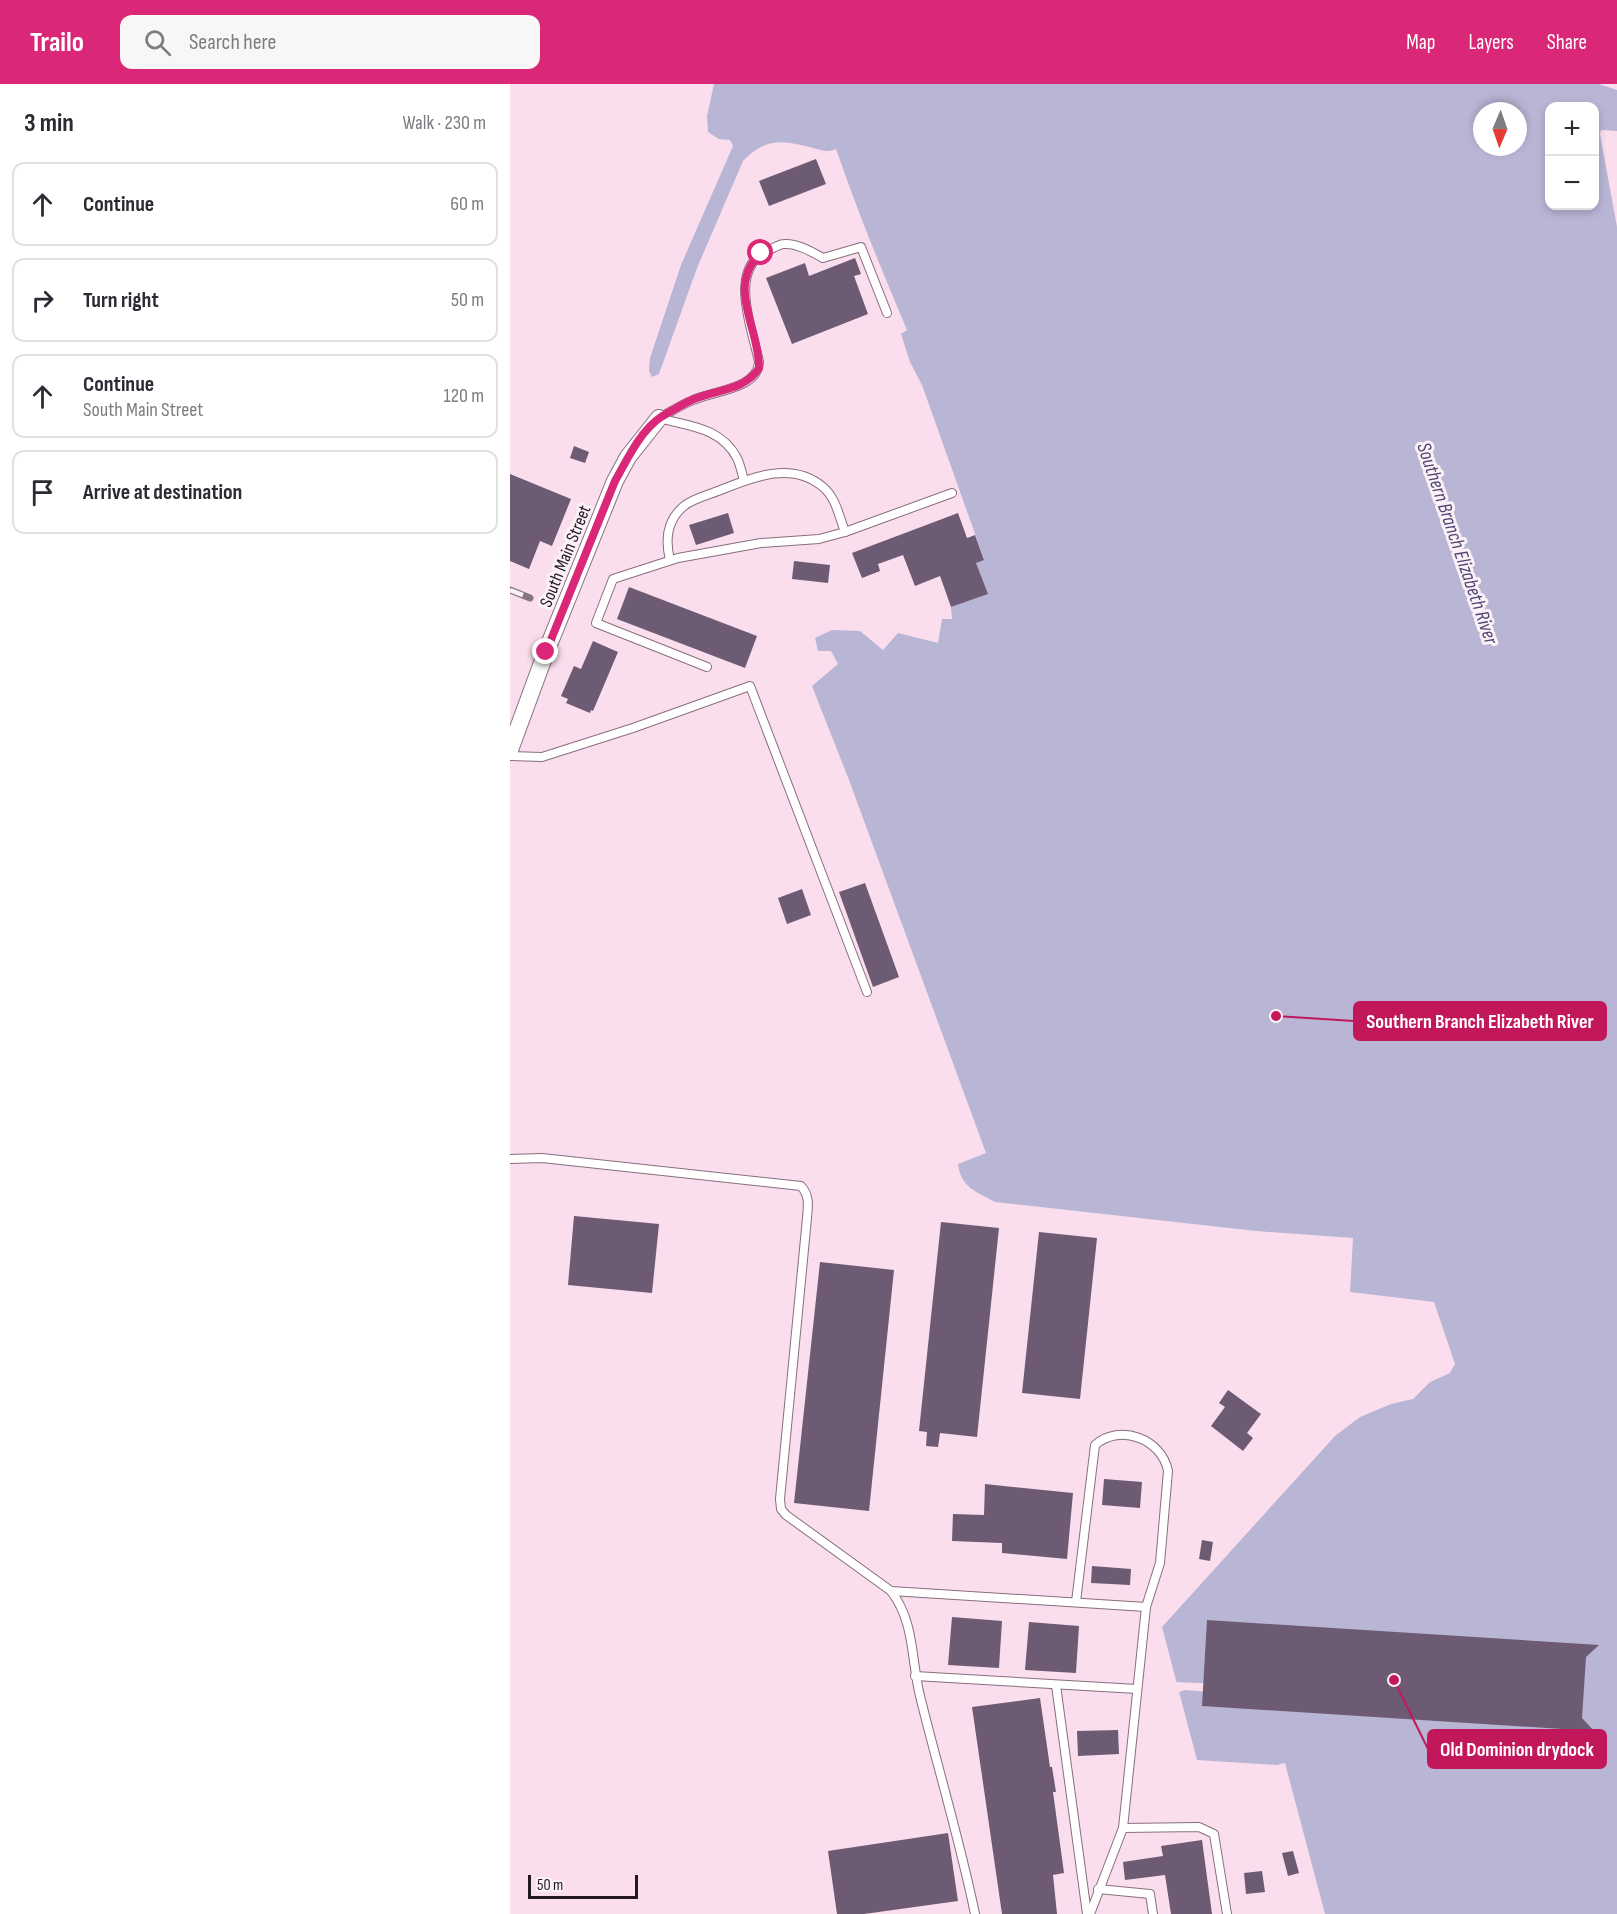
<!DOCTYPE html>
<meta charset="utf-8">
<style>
body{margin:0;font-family:"Sofia Sans Condensed",sans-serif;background:#f7f7f7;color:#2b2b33}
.controls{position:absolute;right:18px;top:18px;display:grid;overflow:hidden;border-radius:12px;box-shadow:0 3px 9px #0003}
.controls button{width:54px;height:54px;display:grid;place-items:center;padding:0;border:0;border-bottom:2px solid #e1e1e2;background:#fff;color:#2b2b33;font:30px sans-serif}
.compass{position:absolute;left:963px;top:18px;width:54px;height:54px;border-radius:50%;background:#fff;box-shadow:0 3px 9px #0003;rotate:182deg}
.scale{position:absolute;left:18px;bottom:15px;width:110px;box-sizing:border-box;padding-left:6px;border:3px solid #22191f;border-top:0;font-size:16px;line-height:21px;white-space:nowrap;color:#22191f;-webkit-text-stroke:4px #fcf1f7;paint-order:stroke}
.stop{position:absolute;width:18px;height:18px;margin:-14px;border:4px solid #db2777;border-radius:50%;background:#fff}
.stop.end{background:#db2777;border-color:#fff;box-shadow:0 2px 6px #0008}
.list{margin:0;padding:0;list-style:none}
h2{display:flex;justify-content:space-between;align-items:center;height:78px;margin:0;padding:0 24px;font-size:26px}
h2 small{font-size:20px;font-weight:400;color:#7c7c81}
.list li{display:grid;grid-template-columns:39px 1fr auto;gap:18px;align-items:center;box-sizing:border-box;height:84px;margin:0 12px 12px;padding:0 12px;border:2px solid #e1e1e2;border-radius:12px}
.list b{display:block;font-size:22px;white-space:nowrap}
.list p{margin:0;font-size:20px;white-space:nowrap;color:#7c7c81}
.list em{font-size:20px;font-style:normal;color:#7c7c81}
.icon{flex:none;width:33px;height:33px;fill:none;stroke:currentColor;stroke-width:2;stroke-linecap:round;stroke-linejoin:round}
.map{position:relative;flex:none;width:1107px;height:1830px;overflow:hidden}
header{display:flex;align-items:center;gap:36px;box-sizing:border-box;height:84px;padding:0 30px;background:#db2777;color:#fff}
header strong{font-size:28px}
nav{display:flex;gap:33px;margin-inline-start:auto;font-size:21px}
.search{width:420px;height:54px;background:#f7f7f7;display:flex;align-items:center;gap:15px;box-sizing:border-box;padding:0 21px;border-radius:12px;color:#7c7c81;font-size:22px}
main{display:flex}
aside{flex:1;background:#fff}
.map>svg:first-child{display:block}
.water{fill:#b9b5d5;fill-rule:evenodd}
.pier{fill:#fadeee}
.building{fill:#6d5b74}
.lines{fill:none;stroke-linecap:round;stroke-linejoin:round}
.service-casing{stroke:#876f7d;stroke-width:10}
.minor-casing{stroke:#876f7d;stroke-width:18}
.service{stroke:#fff;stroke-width:8}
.minor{stroke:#fff;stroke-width:16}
.rail-casing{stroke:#86757f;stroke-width:7}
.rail{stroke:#fcf1f7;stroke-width:4.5;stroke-dasharray:14;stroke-linecap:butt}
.route{stroke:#db2777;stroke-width:8}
.labels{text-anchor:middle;stroke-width:6;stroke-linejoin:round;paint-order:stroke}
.street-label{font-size:18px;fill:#22191f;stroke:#fcf1f7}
.water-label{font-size:20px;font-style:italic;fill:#4e4674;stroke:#fcf1f7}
.leader{fill:none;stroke:#c2185b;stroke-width:2}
.callout-dot{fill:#c2185b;stroke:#fcf1f7;stroke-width:2}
.callout{fill:#c2185b;stroke:#c2185b;stroke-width:2}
.callout-label{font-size:20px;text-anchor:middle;font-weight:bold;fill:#fff}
</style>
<header>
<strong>Trailo</strong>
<div class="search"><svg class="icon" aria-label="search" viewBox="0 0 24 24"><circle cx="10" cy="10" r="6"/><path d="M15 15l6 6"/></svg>Search here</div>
<nav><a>Map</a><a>Layers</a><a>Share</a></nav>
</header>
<main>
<aside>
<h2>3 min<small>Walk · 230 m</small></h2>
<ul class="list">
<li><svg class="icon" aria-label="ahead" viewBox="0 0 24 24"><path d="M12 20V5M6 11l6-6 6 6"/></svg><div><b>Continue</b></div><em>60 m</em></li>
<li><svg class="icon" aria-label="right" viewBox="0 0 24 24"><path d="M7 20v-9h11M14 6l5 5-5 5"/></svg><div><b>Turn right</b></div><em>50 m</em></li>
<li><svg class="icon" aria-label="ahead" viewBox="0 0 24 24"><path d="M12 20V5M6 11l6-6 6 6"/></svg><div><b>Continue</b><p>South Main Street</p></div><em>120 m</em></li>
<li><svg class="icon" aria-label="arrive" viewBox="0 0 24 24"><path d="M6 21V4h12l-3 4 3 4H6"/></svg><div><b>Arrive at destination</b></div></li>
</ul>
</aside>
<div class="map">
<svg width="1107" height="1830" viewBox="0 0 1107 1830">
<rect width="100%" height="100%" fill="#fadeee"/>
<path class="water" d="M204 0H1089L1107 6V47L1091 46 1090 50 1107 143V1830H815L775 1679 767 1681 687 1676 652 1543 825 1352 850 1333 881 1320 903 1315 920 1298 940 1289 945 1280 924 1218 840 1208 843 1154 746 1147 485 1118C466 1107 451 1104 448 1080L476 1069 339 696 302 602 328 580 321 567H308L305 554 322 546 350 547 373 566 388 549 428 559 432 535H442L441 523 477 510 466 479 474 475 412 301 400 278 391 250 397 246C372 187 347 126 326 65 317 69 312 66 303 64 273 56 256 53 233 77L187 184 149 290 142 293 139 287 140 274 171 181 223 62 220 56 209 55 198 48 197 32ZM1040 22H1084V122H1040ZM972 27H1008V63H972Z"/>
<polygon class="pier" points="664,1598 713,1600 712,1609 675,1606 667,1609"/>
<g class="building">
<polygon points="306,75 316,100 259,122 249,97"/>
<polygon points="345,174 351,190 344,192 358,230 282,260 256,194 295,179 299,192"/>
<polygon points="64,362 79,368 75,379 60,374"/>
<polygon points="0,390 61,415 42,462 30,457 19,485 0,477"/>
<polygon points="218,429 224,449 186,461 179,441"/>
<polygon points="448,429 457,454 465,451 474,476 466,479 478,510 441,523 430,492 405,502 393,471 368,480 370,487 352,494 342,469"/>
<polygon points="284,477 320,481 318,499 282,495"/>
<polygon points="119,503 247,552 235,584 107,535"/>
<polygon points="83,557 108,568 83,627 81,626 80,629 56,619 58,615 51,612 64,582 71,585"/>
<polygon points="355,799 389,893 363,903 329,808"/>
<polygon points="292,805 301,831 277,840 268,814"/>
<polygon points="64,1132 149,1140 142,1209 58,1201"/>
<polygon points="431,1138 489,1144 467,1353 430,1349 428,1363 416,1362 417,1348 409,1347"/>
<polygon points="529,1148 587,1154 570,1315 512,1309"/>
<polygon points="310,1178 384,1186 359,1427 284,1419"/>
<polygon points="718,1306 751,1330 737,1349 743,1354 733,1367 701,1342 715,1323 709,1319"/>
<polygon points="594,1395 632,1398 630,1424 592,1421"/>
<polygon points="475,1400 563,1409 557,1475 492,1469 492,1459 442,1457 443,1430 474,1431"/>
<polygon points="692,1456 703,1458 700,1477 689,1475"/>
<polygon points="582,1482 621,1485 620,1501 581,1499"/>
<polygon points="442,1533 492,1537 489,1584 438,1581"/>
<polygon points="697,1536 1089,1561 1076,1573 1072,1634 1084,1647 692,1622"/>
<polygon points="519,1538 569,1542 566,1589 515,1586"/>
<polygon points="530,1614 540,1683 542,1683 546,1708 543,1708 554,1789 543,1791 547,1830 492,1830 462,1623"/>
<polygon points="608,1646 609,1670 568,1672 567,1647"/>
<polygon points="438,1749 448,1817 354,1830 327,1830 318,1767"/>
<polygon points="692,1756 702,1830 661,1830 655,1791 615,1796 613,1778 653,1772 651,1762"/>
<polygon points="783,1767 789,1789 778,1792 772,1769"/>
<polygon points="752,1787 755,1808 736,1810 734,1789"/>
</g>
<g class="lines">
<g class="service-casing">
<g id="service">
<path d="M149 334C160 328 171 321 183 316 203 307 248 305 249 278 243 247 217 185 257 167 262 165 269 160 274 160 287 159 302 168 313 174L351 163 377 229"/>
<path d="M149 334C178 342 211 343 227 374 230 380 232 389 234 397"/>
<polyline points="335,448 442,409"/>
<path d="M160 476C155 456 157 436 174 422 182 415 198 411 208 407 241 394 281 376 313 403 326 414 329 432 335 448L309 455 251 459 168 474 103 495 86 539 197 583"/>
<polyline points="0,672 32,673 123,644 240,602 357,908"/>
<path d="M0 1075 32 1074 291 1102C300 1112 298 1122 297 1134L270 1415 271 1425 276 1431 381 1507 636 1523"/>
<path d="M381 1507C405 1538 401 1576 410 1612 428 1685 450 1757 465 1830"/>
<path d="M566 1518 585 1361C610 1339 652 1355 658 1387L650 1479 636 1523 613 1744 580 1830"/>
<polyline points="405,1592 627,1605"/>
<polyline points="546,1601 577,1830"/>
<polyline points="613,1744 689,1743 704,1750 717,1830"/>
<polyline points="588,1805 640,1810 643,1830"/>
</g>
</g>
<g class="minor-casing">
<polyline id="minor" points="0,666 36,568 105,397 118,373 149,334"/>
</g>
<use href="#service" class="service"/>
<use href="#minor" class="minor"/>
<g class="rail-casing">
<polyline id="rail" points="0,506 20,514"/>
</g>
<use href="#rail" class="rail"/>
</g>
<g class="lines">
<path class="route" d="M36 568 105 397C117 376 130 347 151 333 161 327 173 320 184 315 206 306 236 306 249 284 250 245 215 202 251 169"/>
</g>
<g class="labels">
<g class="street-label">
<text transform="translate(55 472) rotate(-68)" y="6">South Main Street</text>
</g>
<g class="water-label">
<text transform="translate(948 459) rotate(71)" y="7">Southern Branch Elizabeth River</text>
</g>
</g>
<path class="leader" d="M766 932L844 937M884 1596L918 1665"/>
<g class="callout-dot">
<circle cx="766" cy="932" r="6"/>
<circle cx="884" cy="1596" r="6"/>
</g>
<g class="callout">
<rect x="844" y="918" width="252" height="38" rx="6"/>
<rect x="918" y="1646" width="178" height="38" rx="6"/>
</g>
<g class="callout-label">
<text x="970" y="944">Southern Branch Elizabeth River</text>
<text x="1007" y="1672">Old Dominion drydock</text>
</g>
</svg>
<div class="controls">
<button>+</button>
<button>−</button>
</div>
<svg class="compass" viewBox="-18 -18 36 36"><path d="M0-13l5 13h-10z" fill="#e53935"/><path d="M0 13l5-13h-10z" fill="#7c7c81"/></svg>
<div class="scale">50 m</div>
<div class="stop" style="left:251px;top:169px"></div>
<div class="stop end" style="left:36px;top:568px"></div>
</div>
</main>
